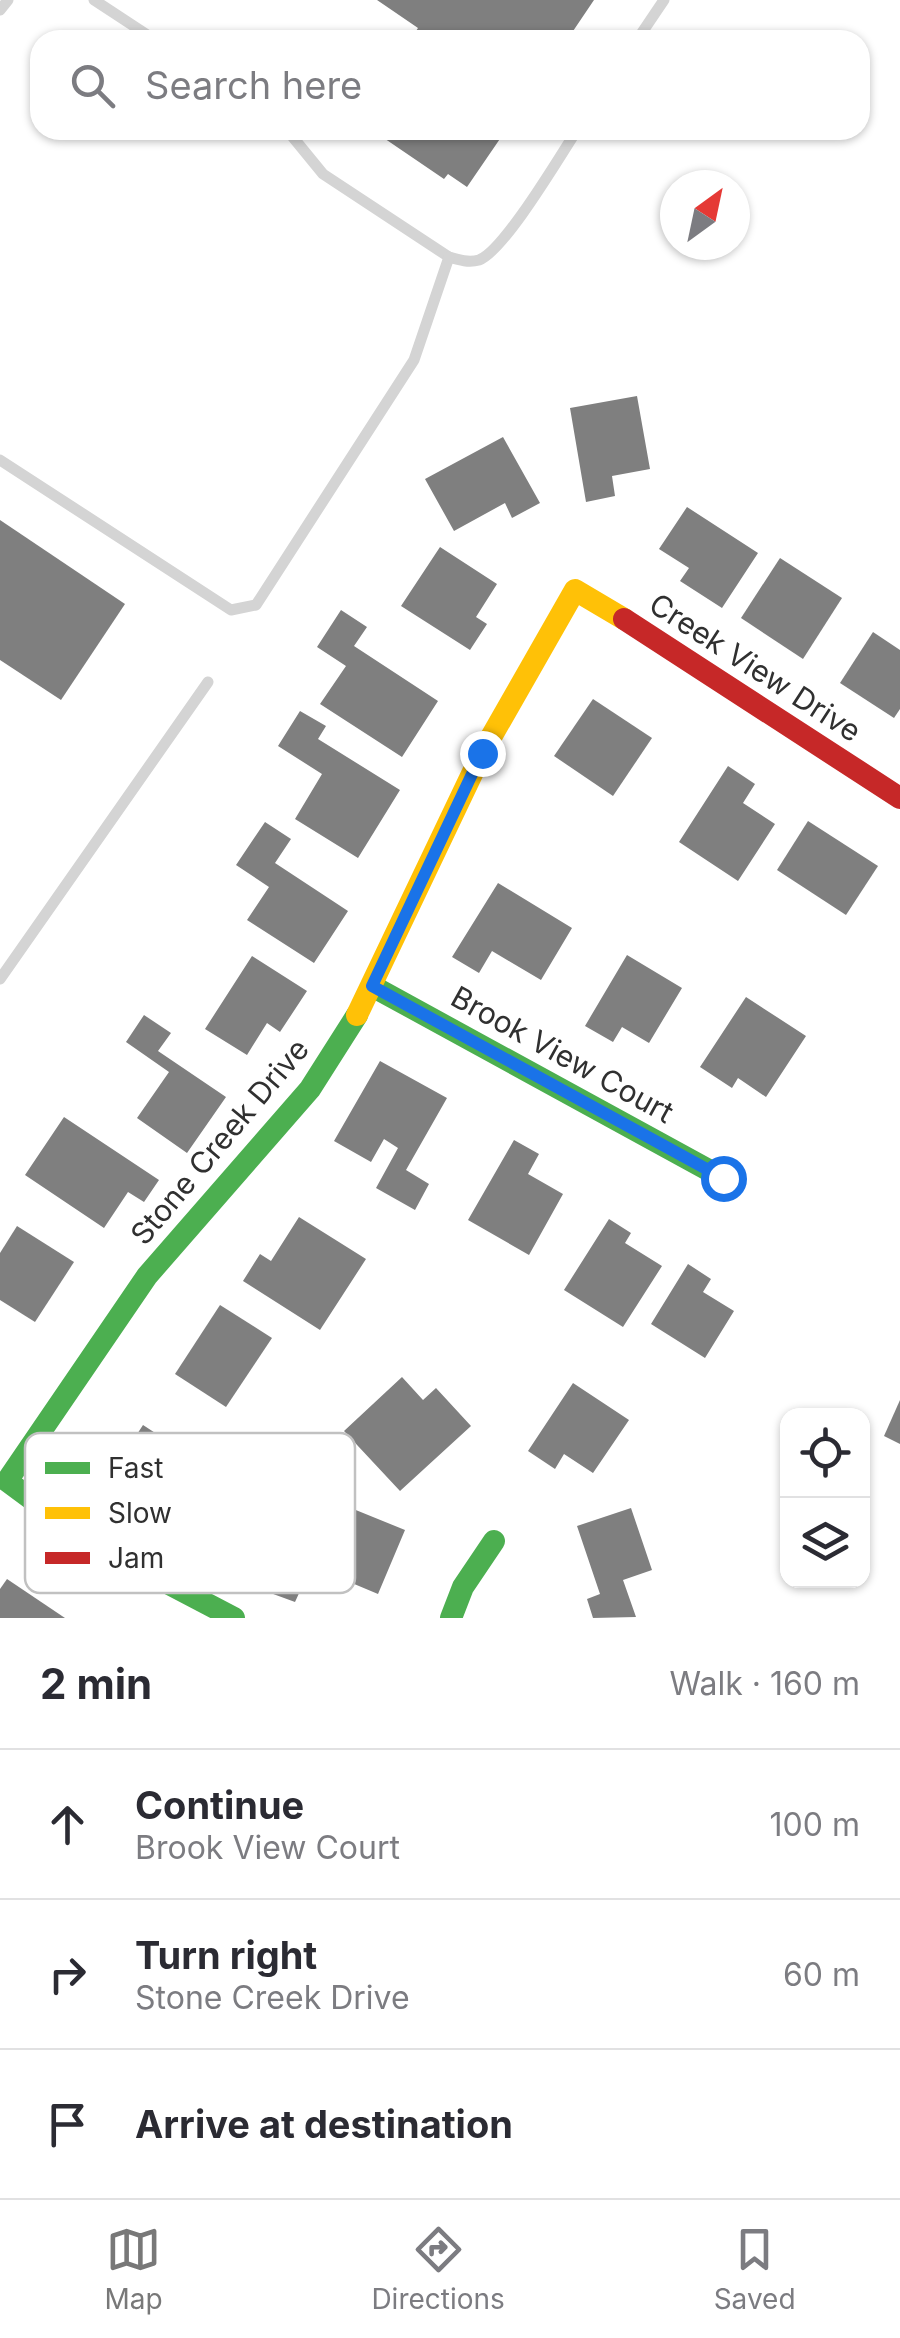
<!DOCTYPE html>
<meta charset="utf-8">
<style>
body{margin:0;font-family:Inter,sans-serif;background:#f7f7f7;color:#2b2b33}
.controls{position:absolute;right:30px;bottom:30px;display:grid;overflow:hidden;border-radius:20px;box-shadow:0 2px 8px #0004}
.controls button{width:90px;height:90px;display:grid;place-items:center;padding:0;border:0;border-bottom:2px solid #e1e1e2;background:#fff;color:#2b2b33;font:50px sans-serif}
.compass{position:absolute;left:660px;top:170px;width:90px;height:90px;border-radius:50%;background:#fff;box-shadow:0 2px 8px #0004;rotate:33deg}
.stop{position:absolute;width:30px;height:30px;margin:-22px;border:8px solid #1a73e8;border-radius:50%;background:#fff}
.stop.end{background:#1a73e8;border-color:#fff;box-shadow:0 2px 10px #0008}
.list{margin:0;padding:0;list-style:none}
h2{display:flex;justify-content:space-between;align-items:center;height:130px;margin:0;padding:0 40px;font-size:42px}
h2 small{font-size:32px;font-weight:400;color:#7c7c81}
.list li{display:grid;grid-template-columns:65px 1fr auto;gap:30px;align-items:center;box-sizing:border-box;height:150px;padding:0 40px;border-top:2px solid #e1e1e2}
.list b{display:block;font-size:38px;white-space:nowrap}
.list p{margin:0;font-size:32px;white-space:nowrap;color:#7c7c81}
.list em{font-size:32px;font-style:normal;color:#7c7c81}
.icon{flex:none;width:55px;height:55px;fill:none;stroke:currentColor;stroke-width:2;stroke-linecap:round;stroke-linejoin:round}
.map{position:relative;flex:none;width:900px;height:1618px;overflow:hidden}
.search{position:absolute;background:#fff;box-shadow:0 2px 8px #0004;left:30px;right:30px;top:30px;height:110px;display:flex;align-items:center;gap:25px;box-sizing:border-box;padding:0 35px;border-radius:30px;color:#7c7c81;font-size:38px}
.sheet{height:580px;background:#fff}
nav{display:flex;justify-content:space-around;align-items:center;box-sizing:border-box;height:140px;border-top:2px solid #e1e1e2;background:#fff;font-size:28px;color:#7c7c81}
nav a{display:grid;justify-items:center;gap:5px}
nav .on{color:#787878}
.map>svg:first-child{display:block}
.building{fill:#7f7f7f}
.lines{fill:none;stroke-linecap:round;stroke-linejoin:round}
.lane{stroke:#d4d4d4;stroke-width:11}
.fast{stroke:#4caf50;stroke-width:22}
.slow{stroke:#ffc107;stroke-width:22}
.jam{stroke:#c62828;stroke-width:22}
.route{stroke:#1a73e8;stroke-width:12}
.labels{text-anchor:middle;stroke-width:10;stroke-linejoin:round;paint-order:stroke}
.street-label{font-size:30px;fill:#303030;stroke:#fff}
.key{fill:#fff;stroke:#c1c1c1;stroke-width:2.5}
.key-label{font-size:28px;fill:#303030}
</style>
<div class="map">
<svg width="900" height="1618" viewBox="0 0 900 1618">
<rect width="100%" height="100%" fill="#fff"/>
<g class="building">
<polygon points="377,0 594,0 567,40 410,40 418,28"/>
<polygon points="372,130 506,130 467,187 448,174 444,179"/>
<polygon points="637,396 650,469 612,476 615,496 586,502 570,408"/>
<polygon points="503,437 540,503 512,518 505,503 454,531 425,479"/>
<polygon points="687,507 758,553 722,608 680,581 689,568 659,549"/>
<polygon points="0,520 125,604 61,700 0,660"/>
<polygon points="440,547 497,584 476,617 487,624 470,650 401,606"/>
<polygon points="780,558 842,598 803,659 741,618"/>
<polygon points="341,610 367,627 354,646 438,701 402,757 320,704 346,666 317,647"/>
<polygon points="873,632 900,650 900,709 894,718 840,683"/>
<polygon points="593,699 652,738 613,796 554,756"/>
<polygon points="300,711 326,726 318,739 400,790 358,858 295,819 322,774 278,746"/>
<polygon points="728,766 755,784 743,803 775,824 738,881 679,842"/>
<polygon points="808,821 878,866 846,915 777,870"/>
<polygon points="265,822 291,839 275,863 348,911 314,963 247,920 269,887 236,865"/>
<polygon points="498,883 572,928 541,980 492,951 479,973 452,957"/>
<polygon points="627,955 682,988 649,1043 622,1027 613,1042 585,1026"/>
<polygon points="252,956 307,991 280,1032 267,1023 247,1055 205,1029"/>
<polygon points="746,997 806,1036 766,1097 738,1078 732,1088 700,1067"/>
<polygon points="144,1015 171,1033 158,1051 226,1097 187,1153 137,1118 169,1072 126,1042"/>
<polygon points="380,1061 447,1098 406,1170 429,1184 415,1210 376,1188 398,1148 384,1139 371,1162 334,1141"/>
<polygon points="64,1117 159,1180 144,1202 128,1192 104,1228 25,1175"/>
<polygon points="514,1140 539,1154 528,1174 563,1194 529,1255 468,1220"/>
<polygon points="299,1217 366,1259 320,1330 243,1281 260,1254 271,1261"/>
<polygon points="609,1219 631,1233 625,1243 662,1266 623,1327 564,1290"/>
<polygon points="17,1226 74,1262 35,1322 0,1300 0,1253"/>
<polygon points="688,1264 711,1279 703,1292 734,1311 705,1358 651,1324"/>
<polygon points="220,1305 272,1338 226,1407 175,1374"/>
<polygon points="402,1377 423,1400 436,1388 471,1426 400,1491 344,1431"/>
<polygon points="573,1383 629,1420 593,1473 564,1454 555,1469 528,1451"/>
<polygon points="900,1400 900,1444 884,1436"/>
<polygon points="143,1425 209,1468 164,1538 87,1488 104,1461 115,1468"/>
<polygon points="309,1491 405,1530 378,1594 328,1573 315,1573 306,1578 295,1602 265,1591 277,1563 296,1570 313,1561 324,1536 298,1525"/>
<polygon points="631,1508 652,1570 623,1580 636,1617 593,1618 587,1599 600,1594 577,1526"/>
<polygon points="7,1579 65,1618 0,1618 0,1589"/>
</g>
<g class="lines">
<g class="lane">
<polyline points="94,0 155,40"/>
<polyline points="0,10 8,0"/>
<polyline points="637,40 664,0"/>
<path d="M287 130 323 174 449 257C459 260 469 263 479 260 504 251 560 156 577 130"/>
<polyline points="0,460 231,610 256,605 414,360 449,257"/>
<polyline points="0,979 208,682"/>
</g>
<g class="fast">
<polyline points="372,986 723,1178"/>
<polyline points="234,1618 91,1543 7,1481 147,1276 310,1089 357,1015"/>
<polyline points="451,1618 463,1587 494,1541"/>
</g>
<polyline class="slow" points="357,1015 482,753 575,590 624,619"/>
<polyline class="jam" points="624,619 900,798"/>
</g>
<g class="lines">
<polyline class="route" points="482,753 372,986 723,1178"/>
</g>
<g class="labels">
<g class="street-label">
<text transform="translate(755 668) rotate(33)" y="10">Creek View Drive</text>
<text transform="translate(562 1055) rotate(29)" y="10">Brook View Court</text>
<text transform="translate(220 1142) rotate(-50)" y="10">Stone Creek Drive</text>
</g>
</g>
<rect x="25" y="1433" width="330" height="160" rx="15" class="key"/>
<rect x="45" y="1462" width="45" height="12" fill="#4caf50"/>
<rect x="45" y="1507" width="45" height="12" fill="#ffc107"/>
<rect x="45" y="1552" width="45" height="12" fill="#c62828"/>
<g class="key-label">
<text x="108" y="1478">Fast</text>
<text x="108" y="1523">Slow</text>
<text x="108" y="1568">Jam</text>
</g>
</svg>
<div class="controls">
<button><svg class="icon" aria-label="locate" viewBox="0 0 24 24"><circle cx="12" cy="12" r="6"/><path d="M12 2v4M12 18v4M2 12h4M18 12h4"/></svg></button>
<button><svg class="icon" aria-label="layers" viewBox="0 0 24 24"><path d="M12 4l9 5-9 5-9-5zM3 14l9 5 9-5"/></svg></button>
</div>
<svg class="compass" viewBox="-18 -18 36 36"><path d="M0-13l5 13h-10z" fill="#e53935"/><path d="M0 13l5-13h-10z" fill="#7c7c81"/></svg>
<div class="stop" style="left:723px;top:1178px"></div>
<div class="stop end" style="left:482px;top:753px"></div>
<div class="search"><svg class="icon" aria-label="search" viewBox="0 0 24 24"><circle cx="10" cy="10" r="6"/><path d="M15 15l6 6"/></svg>Search here</div>
</div>
<section class="sheet">
<h2>2 min<small>Walk · 160 m</small></h2>
<ul class="list">
<li><svg class="icon" aria-label="ahead" viewBox="0 0 24 24"><path d="M12 20V5M6 11l6-6 6 6"/></svg><div><b>Continue</b><p>Brook View Court</p></div><em>100 m</em></li>
<li><svg class="icon" aria-label="right" viewBox="0 0 24 24"><path d="M7 20v-9h11M14 6l5 5-5 5"/></svg><div><b>Turn right</b><p>Stone Creek Drive</p></div><em>60 m</em></li>
<li><svg class="icon" aria-label="arrive" viewBox="0 0 24 24"><path d="M6 21V4h12l-3 4 3 4H6"/></svg><div><b>Arrive at destination</b></div></li>
</ul>
</section>
<nav>
<a class="on"><svg class="icon" aria-label="map" viewBox="0 0 24 24"><path d="M3 6l6-2 6 2 6-2v14l-6 2-6-2-6 2zM9 4v14M15 6v14"/></svg>Map</a>
<a><svg class="icon" aria-label="directions" viewBox="0 0 24 24"><path d="M12 3l9 9-9 9-9-9zM9 14v-3h6M13 9l2 2-2 2"/></svg>Directions</a>
<a><svg class="icon" aria-label="saved" viewBox="0 0 24 24"><path d="M7 4h10v16l-5-4-5 4z"/></svg>Saved</a>
</nav>
